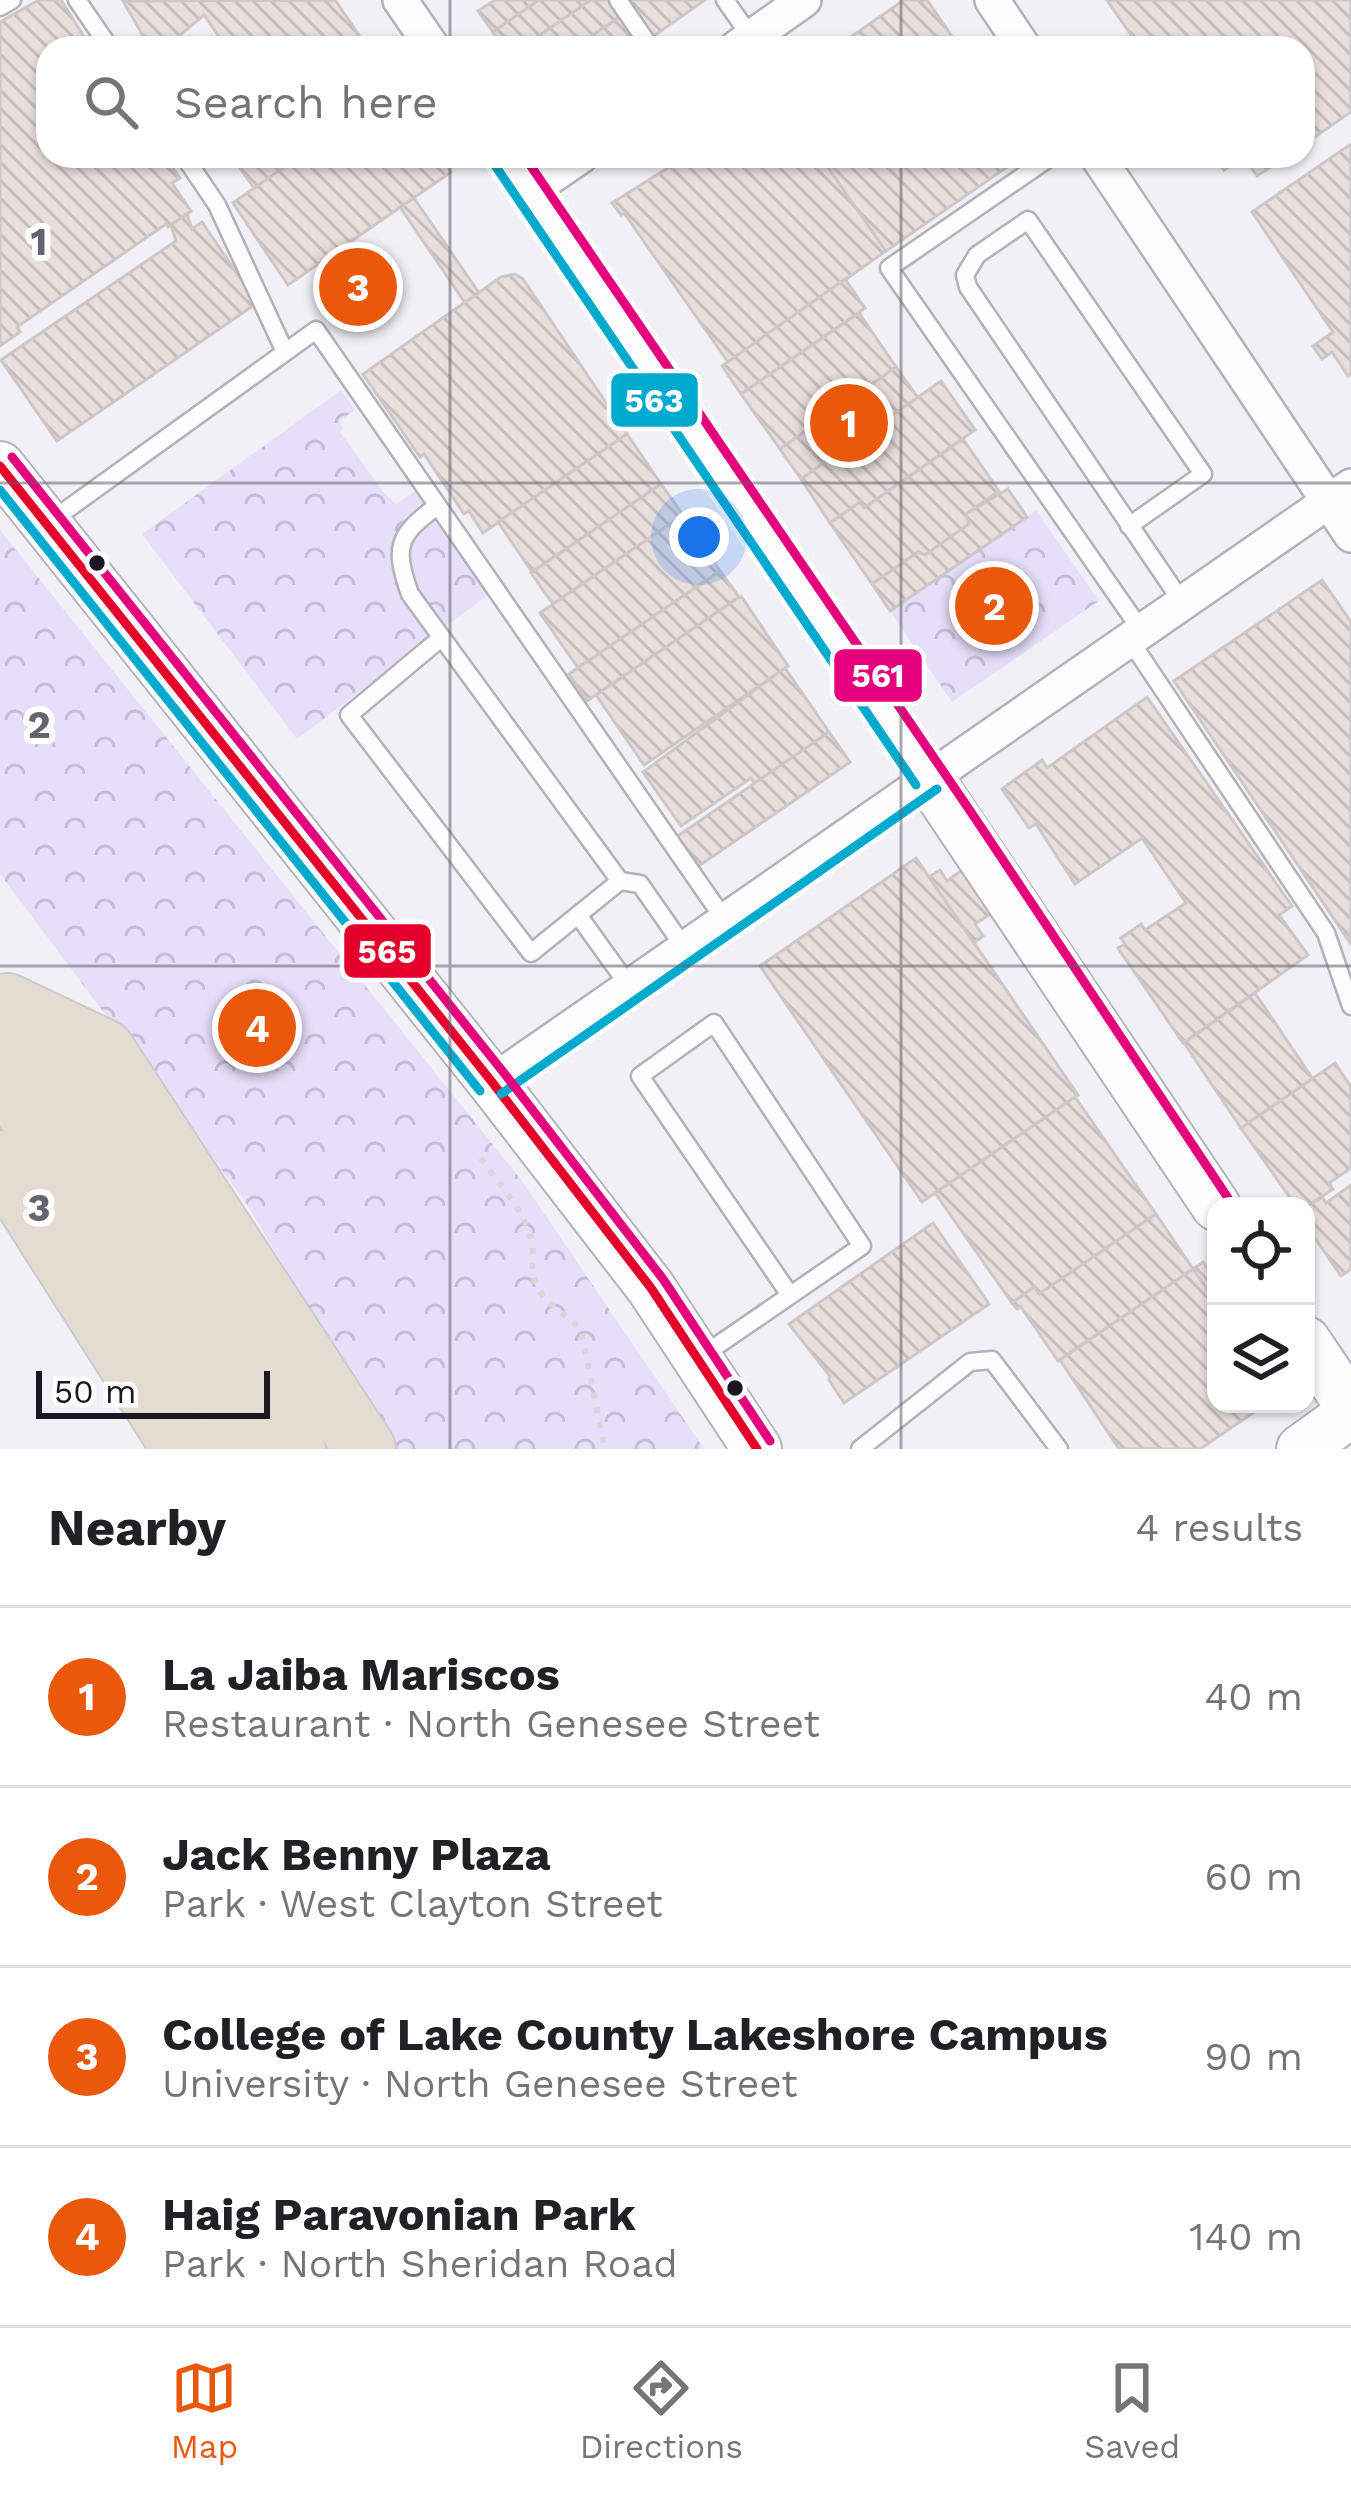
<!DOCTYPE html>
<meta charset="utf-8">
<style>
body{margin:0;font-family:"Work Sans",sans-serif;background:#f2f2f2;color:#202124}
.controls{position:absolute;right:36px;bottom:36px;display:grid;overflow:hidden;border-radius:24px;box-shadow:0 3px 9px #0004}
.controls button{width:108px;height:108px;display:grid;place-items:center;padding:0;border:0;border-bottom:3px solid #e0e0e0;background:#fff;color:#202124;font:60px sans-serif}
.scale{position:absolute;left:36px;bottom:30px;width:234px;box-sizing:border-box;padding-left:12px;border:6px solid #1a1723;border-top:0;font-size:33px;line-height:42px;white-space:nowrap;color:#1a1723;-webkit-text-stroke:9px #fff;paint-order:stroke}
.you{position:absolute;left:699px;top:537px;width:42px;height:42px;margin:-30px;border:9px solid #fff;border-radius:50%;background:#1a73e8;box-shadow:0 0 0 18px #1a73e833}
.badge{display:grid;place-items:center;width:78px;height:78px;border-radius:50%;background:#ea580c;color:#fff;font-size:39px;font-weight:700}
.pin{position:absolute;translate:-50% -50%;border:6px solid #fff;box-shadow:0 3px 12px #0006}
.list{margin:0;padding:0;list-style:none}
h2{display:flex;justify-content:space-between;align-items:center;height:156px;margin:0;padding:0 48px;font-size:51px}
h2 small{font-size:39px;font-weight:400;color:#757577}
.list li{display:grid;grid-template-columns:78px 1fr auto;gap:36px;align-items:center;box-sizing:border-box;height:180px;padding:0 48px;border-top:3px solid #e0e0e0}
.list b{display:block;font-size:45px;white-space:nowrap}
.list p{margin:0;font-size:39px;white-space:nowrap;color:#757577}
.list em{font-size:39px;font-style:normal;color:#757577}
.icon{flex:none;width:66px;height:66px;fill:none;stroke:currentColor;stroke-width:2;stroke-linecap:round;stroke-linejoin:round}
.map{position:relative;flex:none;width:1351px;height:1449px;overflow:hidden}
.search{position:absolute;background:#fff;box-shadow:0 3px 9px #0004;left:36px;right:36px;top:36px;height:132px;display:flex;align-items:center;gap:30px;box-sizing:border-box;padding:0 42px;border-radius:36px;color:#757577;font-size:45px}
.sheet{height:876px;background:#fff}
nav{display:flex;justify-content:space-around;align-items:center;box-sizing:border-box;height:168px;border-top:3px solid #e0e0e0;background:#fff;font-size:33px;color:#757577}
nav a{display:grid;justify-items:center;gap:6px}
nav .on{color:#ea580c}
.map>svg:first-child{display:block}
.park{fill:url(#park-crowns)}
.building{fill:url(#building-back-hatch);stroke:#cdc7c7;stroke-width:3}
.lines{fill:none;stroke-linecap:round;stroke-linejoin:round}
.lane-casing{stroke:#b3b1ba;stroke-width:21}
.street-casing{stroke:#b3b1ba;stroke-width:38}
.secondary-casing{stroke:#b3b1ba;stroke-width:52}
.highway-casing{stroke:#cccbd0;stroke-width:64}
.path{stroke:#d8d8da;stroke-width:6;stroke-dasharray:6 9;stroke-linecap:butt}
.lane{stroke:#fdfdfe;stroke-width:16}
.street{stroke:#fdfdfe;stroke-width:33}
.secondary{stroke:#fdfdfe;stroke-width:48}
.highway{stroke:#e3dcd0;stroke-width:60}
.bus-1-casing{stroke:#fff;stroke-width:18}
.bus-2-casing{stroke:#fff;stroke-width:18}
.bus-3-casing{stroke:#fff;stroke-width:18}
.bus-1{stroke:#e4002b;stroke-width:9}
.bus-2{stroke:#00a9ce;stroke-width:9}
.bus-3{stroke:#e5007d;stroke-width:9}
.grid{fill:none;stroke:#65636d;stroke-width:3;stroke-opacity:0.55}
.bus-dot{fill:#1a1723;stroke:#fff;stroke-width:4.5}
.grid-label{font-size:39px;text-anchor:middle;font-weight:bold;fill:#65636d;stroke:#fff;stroke-width:12;stroke-linejoin:round;paint-order:stroke}
.line-badge{stroke:#fff;stroke-width:4.5}
.badge-label{font-size:33px;text-anchor:middle;font-weight:bold;fill:#fff}
</style>
<div class="map">
<svg width="1351" height="1449" viewBox="0 0 1351 1449">
<defs>
<pattern id="park-crowns" width="20" height="18" patternUnits="userSpaceOnUse" patternTransform="scale(3)"><rect width="20" height="18" fill="#e5dffa"/><path d="M2 6a3 3 0 1 1 6 0M12 15a3 3 0 1 1 6 0" fill="none" stroke="#c4bfd6"/></pattern>
<pattern id="building-back-hatch" width="6" height="6" patternUnits="userSpaceOnUse" patternTransform="scale(3)"><rect width="6" height="6" fill="#e8dedc"/><path d="M-1 5l2 2M0 0l6 6M5-1l2 2" fill="none" stroke="#c6bebc"/></pattern>
</defs>
<rect width="100%" height="100%" fill="#f1f0f7"/>
<g class="park">
<polygon points="341,390 355,410 339,421 343,429 340,432 384,493 396,504 421,487 489,594 297,739 142,534"/>
<polygon points="1036,510 1099,601 952,702 890,611"/>
<polygon points="0,530 522,1181 704,1449 393,1449 245,1201 0,874"/>
</g>
<g class="building">
<polygon points="39,0 61,0 91,48 48,48 48,156 165,156 180,178 172,183 191,211 168,227 166,224 17,327 20,332 0,346 0,22"/>
<polygon points="335,0 359,35 339,48 227,48 204,15 174,40 150,48 123,1"/>
<polygon points="495,0 539,0 493,32 478,11"/>
<polygon points="539,0 591,0 521,48 504,48 493,32"/>
<polygon points="591,0 610,0 621,16 574,48 521,48"/>
<polygon points="625,0 705,0 651,38"/>
<polygon points="904,0 927,0 960,48 835,48"/>
<polygon points="1107,0 1351,0 1351,112 1303,145 1303,48 1140,48"/>
<polygon points="621,16 638,40 627,48 574,48"/>
<polygon points="1351,144 1351,374 1348,376 1332,352 1322,359 1313,346 1333,332 1252,212"/>
<polygon points="241,156 300,156 254,188 234,160"/>
<polygon points="300,156 440,156 451,172 288,285 233,203"/>
<polygon points="687,156 820,156 886,251 728,362 624,213 621,215 612,203"/>
<polygon points="820,156 1023,156 886,251"/>
<polygon points="1214,156 1287,156 1257,176 1244,157 1224,170"/>
<polygon points="414,198 479,293 465,303 400,207"/>
<polygon points="187,214 192,229 202,222 257,303 57,441 1,360 176,241 171,225"/>
<polygon points="515,274 523,279 627,434 483,533 469,511 464,514 424,454 420,457 363,374 501,277"/>
<polygon points="845,279 865,308 741,394 722,366"/>
<polygon points="859,313 896,367 780,449 741,394"/>
<polygon points="896,367 918,398 801,479 780,449"/>
<polygon points="941,381 975,430 864,508 860,502 830,523 801,479"/>
<polygon points="627,434 661,484 532,572 498,522"/>
<polygon points="963,439 999,491 966,514 969,524 925,555 918,552 872,584 830,523 860,502 864,508"/>
<polygon points="661,484 683,515 553,604 531,573"/>
<polygon points="1008,489 1027,517 890,611 872,584 918,552 925,555 969,524 966,514"/>
<polygon points="683,515 720,571 578,668 540,613"/>
<polygon points="720,571 739,597 587,701 569,674"/>
<polygon points="1322,580 1351,622 1351,944 1174,681"/>
<polygon points="741,596 788,666 644,765 596,695"/>
<polygon points="785,668 829,732 755,784 751,778 681,826 643,772"/>
<polygon points="1147,697 1292,906 1279,915 1308,955 1183,1043 1118,948 1125,944 1121,938 1141,924 1145,930 1186,903 1142,838 1075,884 1036,824 1029,828 1002,789 1042,760 1047,768"/>
<polygon points="829,732 850,762 696,868 675,838"/>
<polygon points="916,858 1078,1095 922,1202 760,966"/>
<polygon points="940,870 947,881 962,870 992,913 975,924 983,936 974,943 929,877"/>
<polygon points="1255,993 1313,1079 1241,1128 1184,1043"/>
<polygon points="1335,1063 1351,1087 1351,1168 1329,1183 1333,1189 1306,1207 1296,1206 1241,1128"/>
<polygon points="1075,1097 1156,1214 1039,1294 1034,1287 1012,1303 935,1193"/>
<polygon points="1351,1185 1351,1269 1341,1276 1306,1225 1306,1207 1322,1197 1326,1203"/>
<polygon points="1156,1214 1193,1269 1058,1361 1021,1307 1017,1309 1012,1303 1034,1287 1039,1294"/>
<polygon points="933,1223 989,1304 844,1403 829,1380 830,1376 789,1324"/>
<polygon points="1203,1262 1216,1281 1216,1302 1193,1269"/>
<polygon points="1193,1269 1216,1302 1216,1404 1266,1404 1200,1449 1119,1449 1060,1360"/>
</g>
<g class="lines">
<g class="lane-casing">
<g id="lane">
<polyline points="77,0 110,48"/>
<polyline points="618,0 651,48"/>
<polyline points="725,0 751,37"/>
<polyline points="0,7 12,0"/>
<polyline points="184,156 217,205 285,352"/>
<polyline points="1052,156 889,268 1141,630"/>
<path d="M437 506C398 535 393 546 410 594L620 881 531 953 349 715 441 638"/>
<polyline points="51,521 316,330 724,919"/>
<polyline points="1129,526 1203,474 1028,220 977,255 965,275 968,287 1182,602"/>
<polyline points="1129,639 1326,933 1351,1006"/>
<polyline points="620,881 640,884 684,947"/>
<polyline points="578,915 629,986"/>
<polyline points="699,1358 862,1246 714,1023 640,1076 790,1295"/>
<polyline points="860,1449 970,1362 992,1360 1059,1449"/>
</g>
</g>
<g class="street-casing">
<g id="street">
<polyline points="400,0 433,48"/>
<polyline points="992,0 1024,48"/>
<polyline points="736,48 804,0"/>
<polyline points="506,156 928,777"/>
<polyline points="1097,156 1351,535"/>
<polyline points="530,191 581,156"/>
<polyline points="492,1082 1351,486"/>
</g>
</g>
<g class="secondary-casing">
<g id="secondary">
<polyline points="0,466 492,1082 651,1288 757,1449"/>
<polyline points="928,777 1216,1206"/>
<polyline points="1306,1341 1351,1408"/>
<polyline points="1301,1449 1351,1413"/>
</g>
</g>
<g class="highway-casing">
<g id="highway">
<polyline points="7,1004 104,1050 365,1449"/>
<polyline points="7,1005 135,1193 295,1449"/>
<polyline points="0,1071 161,1313 245,1449"/>
<polyline points="0,1161 183,1449"/>
</g>
</g>
<path class="path" d="M481 1158C496 1181 524 1210 531 1238 536 1253 528 1269 536 1284 545 1305 567 1313 581 1331L605 1449"/>
<use href="#lane" class="lane"/>
<use href="#street" class="street"/>
<use href="#secondary" class="secondary"/>
<use href="#highway" class="highway"/>
<g class="bus-1-casing">
<polyline id="bus-1" points="0,466 492,1082 651,1288 757,1449"/>
</g>
<g class="bus-2-casing">
<g id="bus-2">
<polyline points="494,164 916,785"/>
<polyline points="0,490 480,1091"/>
<polyline points="501,1094 937,789"/>
</g>
</g>
<g class="bus-3-casing">
<g id="bus-3">
<polyline points="524,156 977,821 1228,1198"/>
<polyline points="12,457 504,1073 663,1279 770,1441"/>
</g>
</g>
<use href="#bus-1" class="bus-1"/>
<use href="#bus-2" class="bus-2"/>
<use href="#bus-3" class="bus-3"/>
</g>
<path class="grid" d="M450 0V48M901 0V48M450 156V1449M901 156V1449M0 483H1351M0 966H1351"/>
<g class="bus-dot">
<circle cx="97" cy="563" r="10"/>
<circle cx="735" cy="1388" r="10"/>
</g>
<g class="grid-label">
<text x="39" y="255">1</text>
<text x="39" y="738">2</text>
<text x="39" y="1221">3</text>
</g>
<g class="line-badge">
<rect x="609" y="371" width="91" height="58" rx="12" fill="#00a9ce"/>
<rect x="832" y="647" width="92" height="57" rx="12" fill="#e5007d"/>
<rect x="342" y="922" width="91" height="58" rx="12" fill="#e4002b"/>
</g>
<g class="badge-label">
<text x="654" y="412">563</text>
<text x="878" y="687">561</text>
<text x="387" y="963">565</text>
</g>
</svg>
<div class="controls">
<button><svg class="icon" aria-label="locate" viewBox="0 0 24 24"><circle cx="12" cy="12" r="6"/><path d="M12 2v4M12 18v4M2 12h4M18 12h4"/></svg></button>
<button><svg class="icon" aria-label="layers" viewBox="0 0 24 24"><path d="M12 4l9 5-9 5-9-5zM3 14l9 5 9-5"/></svg></button>
</div>
<div class="scale">50 m</div>
<div class="you"></div>
<div class="pin badge" style="left:849px;top:423px">1</div>
<div class="pin badge" style="left:994px;top:606px">2</div>
<div class="pin badge" style="left:358px;top:287px">3</div>
<div class="pin badge" style="left:257px;top:1028px">4</div>
<div class="search"><svg class="icon" aria-label="search" viewBox="0 0 24 24"><circle cx="10" cy="10" r="6"/><path d="M15 15l6 6"/></svg>Search here</div>
</div>
<section class="sheet">
<h2>Nearby<small>4 results</small></h2>
<ul class="list">
<li><span class="badge">1</span><div><b>La Jaiba Mariscos</b><p>Restaurant · North Genesee Street</p></div><em>40 m</em></li>
<li><span class="badge">2</span><div><b>Jack Benny Plaza</b><p>Park · West Clayton Street</p></div><em>60 m</em></li>
<li><span class="badge">3</span><div><b>College of Lake County Lakeshore Campus</b><p>University · North Genesee Street</p></div><em>90 m</em></li>
<li><span class="badge">4</span><div><b>Haig Paravonian Park</b><p>Park · North Sheridan Road</p></div><em>140 m</em></li>
</ul>
</section>
<nav>
<a class="on"><svg class="icon" aria-label="map" viewBox="0 0 24 24"><path d="M3 6l6-2 6 2 6-2v14l-6 2-6-2-6 2zM9 4v14M15 6v14"/></svg>Map</a>
<a><svg class="icon" aria-label="directions" viewBox="0 0 24 24"><path d="M12 3l9 9-9 9-9-9zM9 14v-3h6M13 9l2 2-2 2"/></svg>Directions</a>
<a><svg class="icon" aria-label="saved" viewBox="0 0 24 24"><path d="M7 4h10v16l-5-4-5 4z"/></svg>Saved</a>
</nav>
